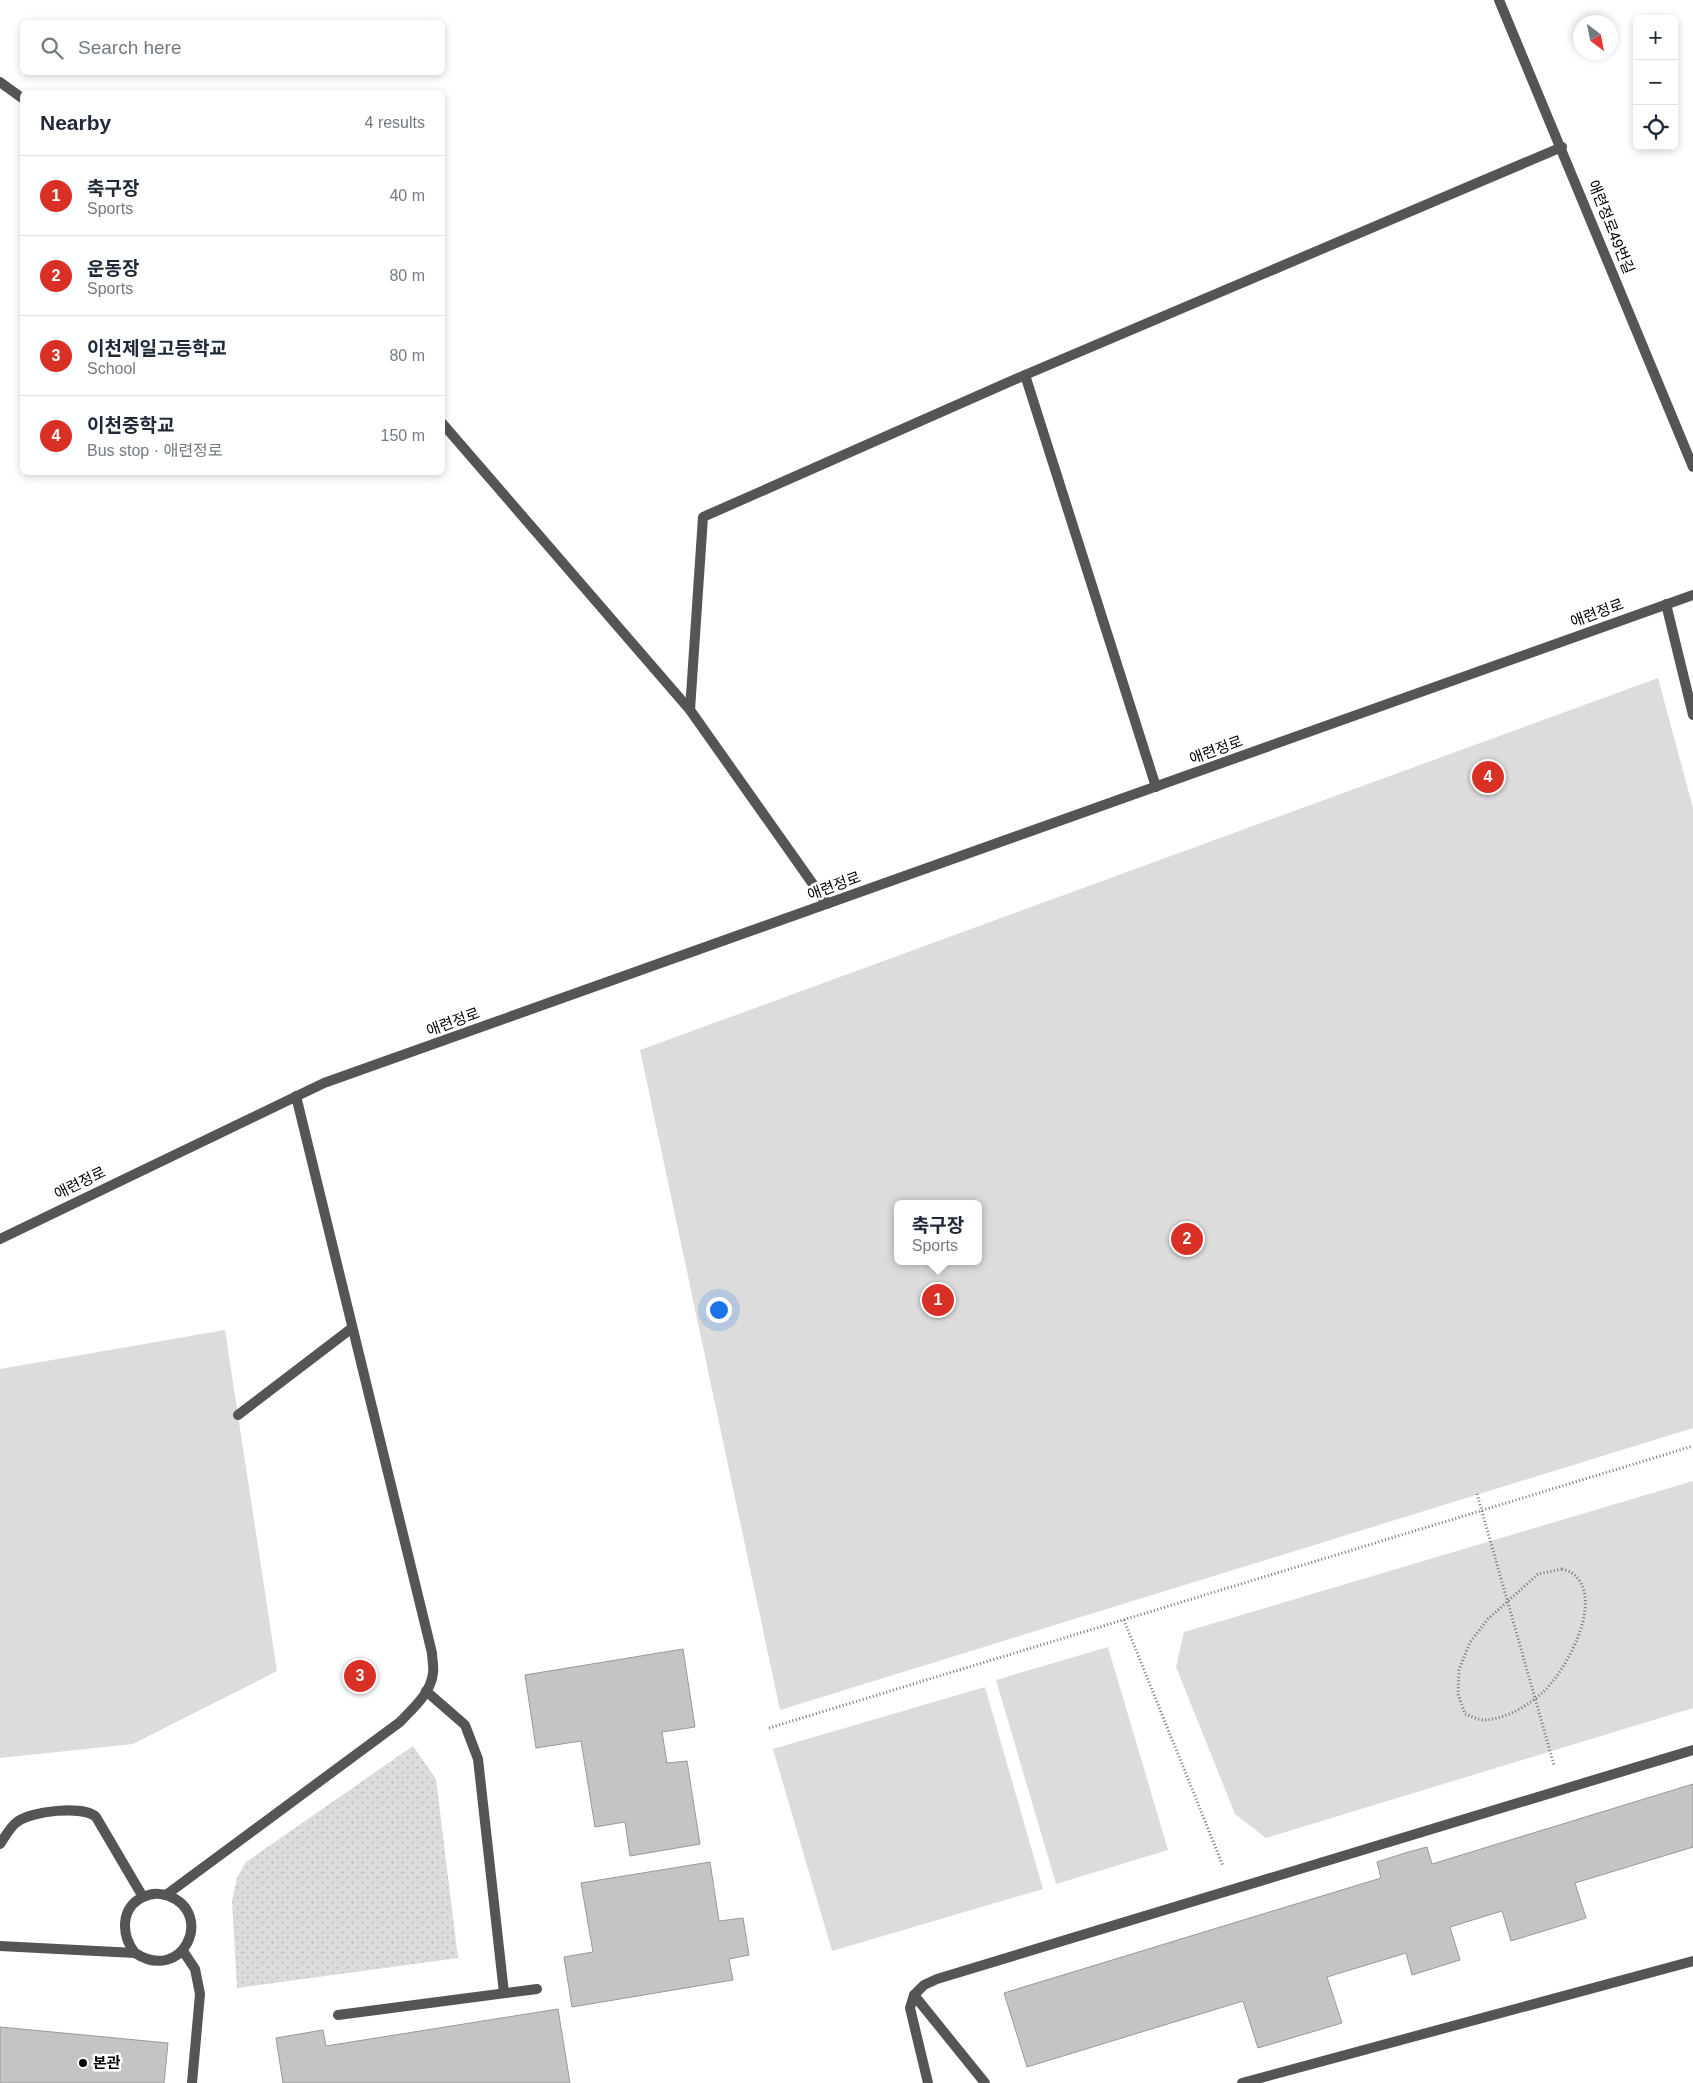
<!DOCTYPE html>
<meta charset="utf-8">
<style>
body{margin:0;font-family:Arial,"Noto Sans KR",sans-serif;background:#f6f6f7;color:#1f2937}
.controls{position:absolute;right:15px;top:15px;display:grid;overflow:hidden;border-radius:8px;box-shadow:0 2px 8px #0003}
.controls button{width:45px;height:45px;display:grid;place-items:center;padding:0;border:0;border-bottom:1px solid #e0e1e3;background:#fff;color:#1f2937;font:25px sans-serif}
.compass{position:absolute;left:1573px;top:15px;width:45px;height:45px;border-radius:50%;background:#fff;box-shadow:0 2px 8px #0003;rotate:148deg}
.you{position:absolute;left:718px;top:1309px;width:18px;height:18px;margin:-12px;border:4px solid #fff;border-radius:50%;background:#1a73e8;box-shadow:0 0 0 8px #1a73e833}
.badge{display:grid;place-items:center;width:32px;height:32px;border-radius:50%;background:#d93025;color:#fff;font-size:16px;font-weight:700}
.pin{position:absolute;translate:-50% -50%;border:2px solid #fff;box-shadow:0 1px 5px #0006}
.popup{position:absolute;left:894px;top:1200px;width:88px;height:65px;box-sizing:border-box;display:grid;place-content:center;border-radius:8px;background:#fff;filter:drop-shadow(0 1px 4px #0005);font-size:16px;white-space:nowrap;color:#747a83}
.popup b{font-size:19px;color:#1f2937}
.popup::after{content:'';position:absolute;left:50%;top:100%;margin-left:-10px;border:10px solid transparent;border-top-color:#fff}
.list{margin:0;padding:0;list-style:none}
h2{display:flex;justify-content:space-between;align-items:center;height:65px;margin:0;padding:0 20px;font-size:21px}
h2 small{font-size:16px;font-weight:400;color:#747a83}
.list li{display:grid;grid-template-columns:32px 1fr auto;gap:15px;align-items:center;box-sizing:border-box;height:80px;padding:0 20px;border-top:1px solid #e0e1e3}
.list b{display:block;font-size:19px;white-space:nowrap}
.list p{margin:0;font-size:16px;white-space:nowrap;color:#747a83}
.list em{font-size:16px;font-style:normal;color:#747a83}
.icon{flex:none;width:28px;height:28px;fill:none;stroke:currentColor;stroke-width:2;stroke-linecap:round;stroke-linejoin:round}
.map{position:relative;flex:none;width:1693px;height:2083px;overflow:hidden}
.search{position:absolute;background:#fff;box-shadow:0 2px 8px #0003;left:20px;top:20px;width:425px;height:55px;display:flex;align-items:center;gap:12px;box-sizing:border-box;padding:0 18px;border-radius:8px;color:#747a83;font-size:19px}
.panel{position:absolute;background:#fff;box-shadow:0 2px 8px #0003;left:20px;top:90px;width:425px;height:385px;border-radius:8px}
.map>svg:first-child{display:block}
.grass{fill:url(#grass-dots)}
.park{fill:#dcdcdc;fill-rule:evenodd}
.building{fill:#c4c4c4;stroke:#999}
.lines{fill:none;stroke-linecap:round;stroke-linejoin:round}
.path{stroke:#777;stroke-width:3;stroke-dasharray:1 2.5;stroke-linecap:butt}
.service{stroke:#555;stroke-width:10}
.minor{stroke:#555;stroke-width:10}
.tertiary{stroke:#555;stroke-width:10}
.poi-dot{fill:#000;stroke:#fff;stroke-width:2}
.labels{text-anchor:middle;stroke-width:5;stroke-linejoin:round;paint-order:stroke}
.street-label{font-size:15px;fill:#000;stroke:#fff}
.poi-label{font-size:15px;font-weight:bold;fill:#000;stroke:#fff;text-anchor:start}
</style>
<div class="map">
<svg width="1693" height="2083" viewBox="0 0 1693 2083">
<defs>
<pattern id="grass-dots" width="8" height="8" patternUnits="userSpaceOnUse" patternTransform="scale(1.25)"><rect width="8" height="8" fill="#dcdcdc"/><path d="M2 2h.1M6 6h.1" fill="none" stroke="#bbb" stroke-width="1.8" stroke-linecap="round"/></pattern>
</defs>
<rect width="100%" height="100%" fill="#fff"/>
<polygon class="grass" points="413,1746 436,1779 458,1958 237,1988 232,1901 237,1878 246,1862"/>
<g class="park">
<path d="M1658 678 1693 808V1428L780 1710 640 1050ZM898 1204H978V1261H898Z"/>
<polygon points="225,1330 277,1671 133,1744 0,1758 0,1369"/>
<polygon points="1693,1481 1693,1708 1266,1838 1235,1814 1176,1667 1184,1632"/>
<polygon points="1108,1647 1168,1850 1056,1884 996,1680"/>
<polygon points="985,1687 1043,1889 832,1951 773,1749"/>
</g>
<g class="building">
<polygon points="683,1649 695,1727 662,1732 667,1763 687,1761 700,1844 630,1856 625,1822 595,1827 581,1741 536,1748 525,1675"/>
<polygon points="1693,1784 1693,1847 1575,1883 1586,1918 1511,1941 1502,1911 1450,1927 1460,1960 1412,1975 1406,1953 1327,1977 1342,2023 1258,2048 1243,2001 1027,2067 1004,1993 1381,1878 1377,1862 1408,1852 1427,1847 1432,1864"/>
<polygon points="710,1862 719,1921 743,1918 749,1955 729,1959 733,1980 572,2007 564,1957 593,1952 581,1883"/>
<polygon points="558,2009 570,2083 283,2083 276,2038 323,2030 326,2046"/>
<polygon points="0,2027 168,2043 164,2083 0,2083"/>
</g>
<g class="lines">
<g class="path">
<polyline points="1477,1494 1554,1765"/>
<path d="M1562 1569C1565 1570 1569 1571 1572 1573 1607 1598 1565 1673 1542 1693 1526 1707 1505 1719 1484 1720 1478 1720 1471 1716 1465 1714L1458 1694 1459 1670 1470 1642 1488 1619 1538 1574Z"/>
<polyline points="1124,1620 1223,1866"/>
<polyline points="769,1728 1693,1446"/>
</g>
<g class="service">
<polyline points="0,82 22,98"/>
<polyline points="442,423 690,710 827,904"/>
<polyline points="1666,604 1693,715"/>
<polyline points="238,1415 352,1328"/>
<polyline points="426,1691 465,1725 478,1759 504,1993"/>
<path d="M0 1844C5 1837 10 1827 17 1822 31 1811 83 1805 96 1817L143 1897"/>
<path d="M166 1895 400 1722C413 1708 431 1693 433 1673 434 1666 432 1659 432 1653L296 1096"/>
<path d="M0 1946 135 1953C183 1984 215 1914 169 1896 161 1893 151 1893 143 1897 120 1908 121 1935 135 1953"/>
<polyline points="183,1951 195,1969 200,1994 192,2083"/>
<polyline points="914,1995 985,2083"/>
<polyline points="338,2015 537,1989"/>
<polyline points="928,2083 910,2008 914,1995 924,1985 937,1979 1693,1750"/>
<polyline points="1242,2083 1693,1961"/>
</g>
<g class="minor">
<polyline points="1499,0 1693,467"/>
<polyline points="1025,375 1156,787"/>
<polyline points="690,710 703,517 1025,375 1562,147"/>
</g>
<polyline class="tertiary" points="0,1239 324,1083 1693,595"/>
</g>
<circle class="poi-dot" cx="83" cy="2063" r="5"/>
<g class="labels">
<g class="street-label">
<text transform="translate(1611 227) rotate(68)" y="5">애련정로49번길</text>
<text transform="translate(1597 613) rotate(-20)" y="5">애련정로</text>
<text transform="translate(1216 750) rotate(-20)" y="5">애련정로</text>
<text transform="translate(834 886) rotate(-20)" y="5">애련정로</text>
<text transform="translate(453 1022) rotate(-20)" y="5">애련정로</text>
<text transform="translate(80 1183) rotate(-26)" y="5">애련정로</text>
</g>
<g class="poi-label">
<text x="93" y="2068">본관</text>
</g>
</g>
</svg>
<div class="controls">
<button>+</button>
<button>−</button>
<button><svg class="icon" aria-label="locate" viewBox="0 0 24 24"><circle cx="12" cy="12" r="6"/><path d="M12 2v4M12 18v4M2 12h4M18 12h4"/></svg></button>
</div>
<svg class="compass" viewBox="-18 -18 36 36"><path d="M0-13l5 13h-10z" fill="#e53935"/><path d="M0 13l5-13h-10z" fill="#747a83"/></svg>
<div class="you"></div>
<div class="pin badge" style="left:938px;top:1300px">1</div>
<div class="popup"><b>축구장</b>Sports</div>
<div class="pin badge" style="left:1187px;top:1239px">2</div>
<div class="pin badge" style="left:360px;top:1676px">3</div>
<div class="pin badge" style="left:1488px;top:777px">4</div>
<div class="search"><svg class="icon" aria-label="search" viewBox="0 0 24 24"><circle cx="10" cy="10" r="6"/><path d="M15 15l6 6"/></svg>Search here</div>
<section class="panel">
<h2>Nearby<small>4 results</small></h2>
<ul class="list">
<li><span class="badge">1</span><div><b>축구장</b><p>Sports</p></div><em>40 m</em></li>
<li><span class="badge">2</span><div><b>운동장</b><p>Sports</p></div><em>80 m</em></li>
<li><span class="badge">3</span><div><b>이천제일고등학교</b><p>School</p></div><em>80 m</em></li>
<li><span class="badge">4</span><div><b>이천중학교</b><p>Bus stop · 애련정로</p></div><em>150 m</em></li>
</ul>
</section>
</div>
